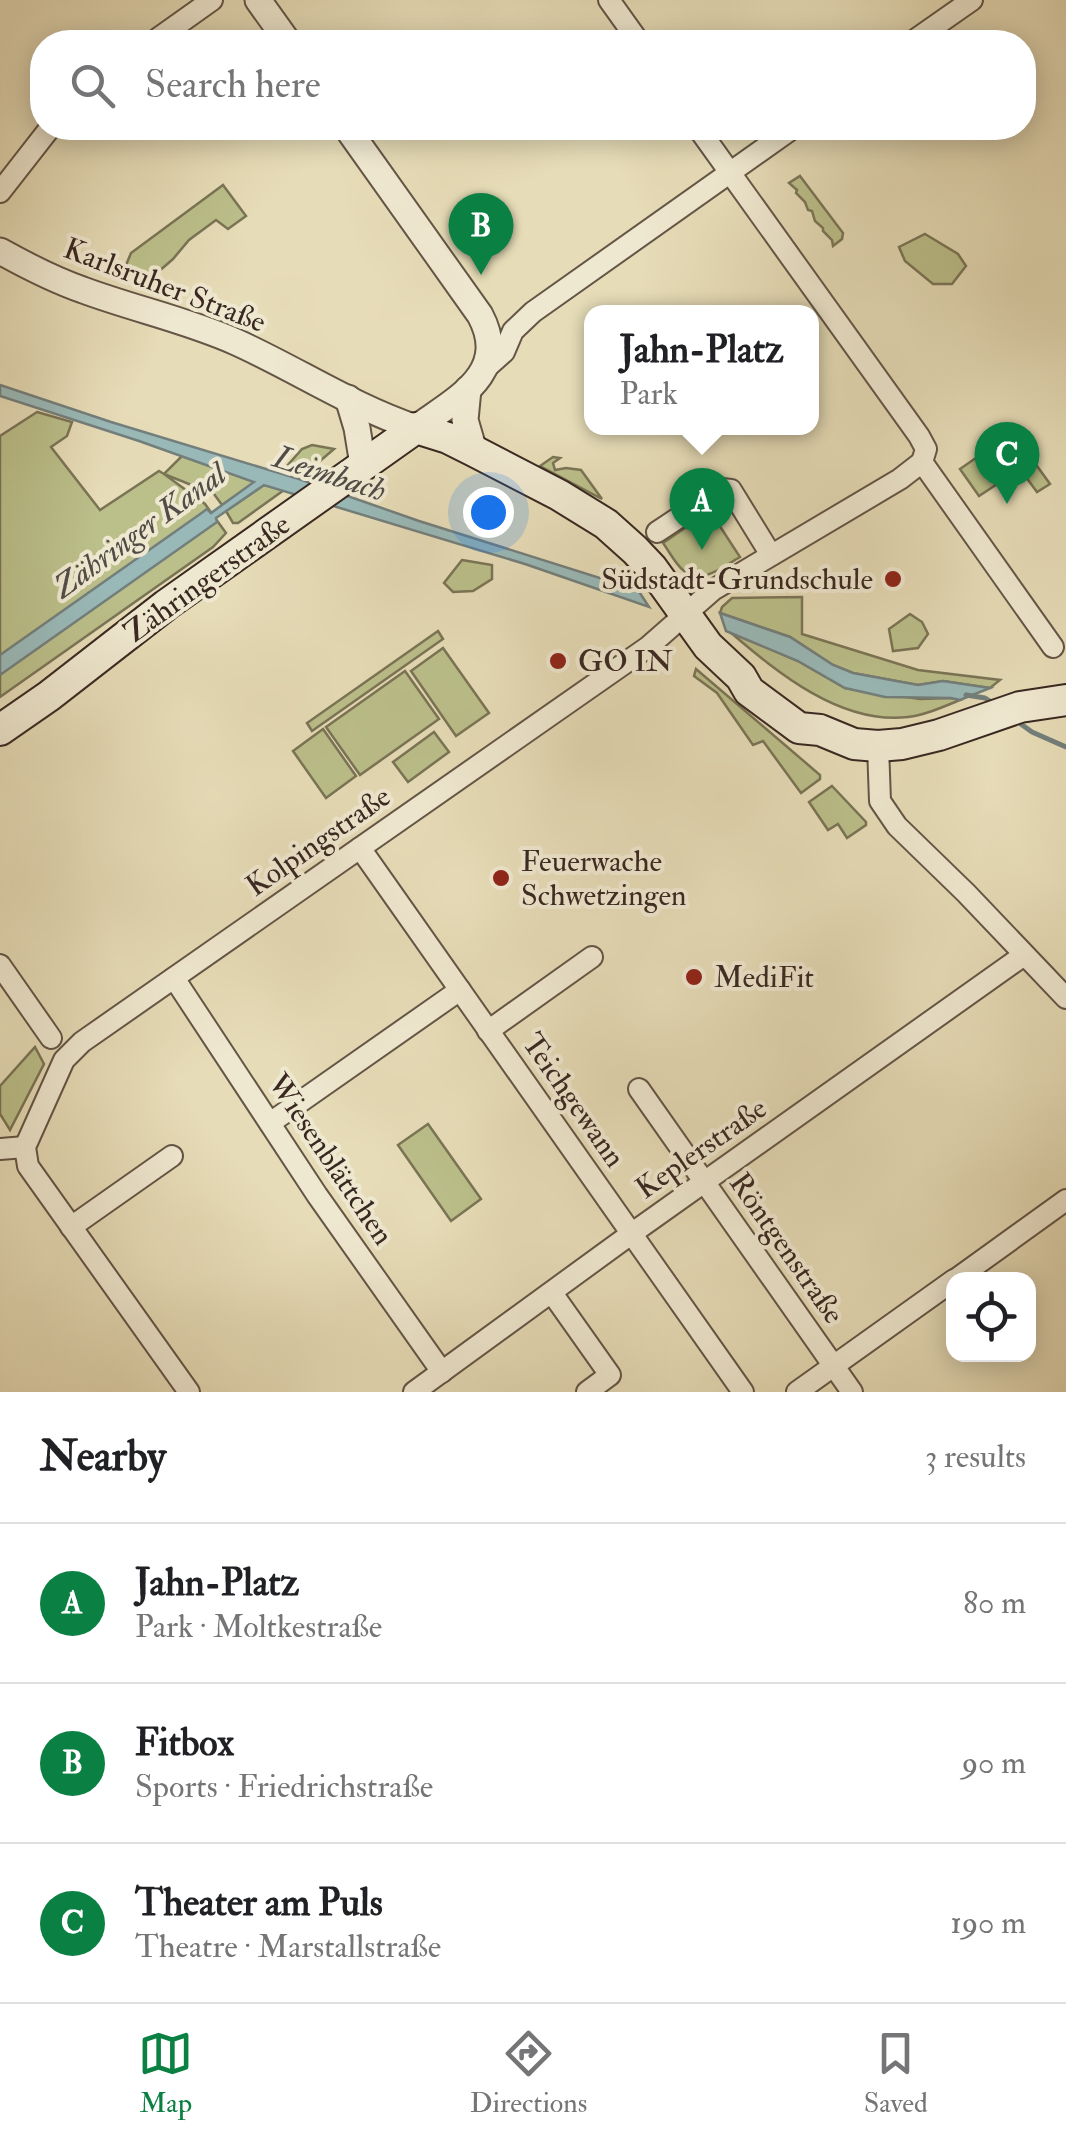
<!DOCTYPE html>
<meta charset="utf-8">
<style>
body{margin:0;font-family:"IM FELL Double Pica",serif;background:#f6f6f6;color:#202124}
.controls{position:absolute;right:30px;bottom:30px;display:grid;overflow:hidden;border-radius:20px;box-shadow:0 5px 25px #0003}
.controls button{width:90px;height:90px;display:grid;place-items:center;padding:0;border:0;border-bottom:2px solid #e0e0e0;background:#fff;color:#202124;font:50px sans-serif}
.you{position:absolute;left:488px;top:512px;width:35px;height:35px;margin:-25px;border:8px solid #fff;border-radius:50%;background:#1a73e8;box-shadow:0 0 0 15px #1a73e833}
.badge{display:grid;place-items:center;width:65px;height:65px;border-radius:50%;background:#0b8043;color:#fff;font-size:32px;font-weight:700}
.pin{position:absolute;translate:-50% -82px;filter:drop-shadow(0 2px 5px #0008)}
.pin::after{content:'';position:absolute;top:52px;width:35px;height:30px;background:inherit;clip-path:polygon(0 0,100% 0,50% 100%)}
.popup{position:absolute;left:584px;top:305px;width:235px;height:130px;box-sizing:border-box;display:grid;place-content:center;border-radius:20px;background:#fff;filter:drop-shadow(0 2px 8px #0005);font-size:32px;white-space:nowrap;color:#757577}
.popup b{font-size:38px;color:#202124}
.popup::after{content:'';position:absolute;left:50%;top:100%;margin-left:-20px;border:20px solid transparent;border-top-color:#fff}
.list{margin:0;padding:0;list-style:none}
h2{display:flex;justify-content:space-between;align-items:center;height:130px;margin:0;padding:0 40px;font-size:42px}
h2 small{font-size:32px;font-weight:400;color:#757577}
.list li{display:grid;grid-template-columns:65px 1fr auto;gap:30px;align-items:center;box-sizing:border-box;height:160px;padding:0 40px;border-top:2px solid #e0e0e0}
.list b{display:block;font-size:38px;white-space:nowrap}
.list p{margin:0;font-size:32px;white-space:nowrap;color:#757577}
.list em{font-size:32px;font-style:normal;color:#757577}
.icon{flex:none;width:55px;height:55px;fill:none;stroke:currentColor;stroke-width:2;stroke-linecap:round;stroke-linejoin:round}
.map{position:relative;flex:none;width:1066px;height:1392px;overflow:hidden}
.search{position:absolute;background:#fff;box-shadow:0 5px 25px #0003;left:30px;right:30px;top:30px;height:110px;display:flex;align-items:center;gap:25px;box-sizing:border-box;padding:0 35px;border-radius:40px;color:#757577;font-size:38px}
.sheet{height:610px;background:#fff}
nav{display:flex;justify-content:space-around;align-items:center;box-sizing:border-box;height:140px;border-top:2px solid #e0e0e0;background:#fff;font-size:28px;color:#757577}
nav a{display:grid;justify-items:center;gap:5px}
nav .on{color:#0b8043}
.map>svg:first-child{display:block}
.green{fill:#bbbf8a;stroke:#7a7456;stroke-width:2.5}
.water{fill:#99b9b8;stroke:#737f7c;stroke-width:2.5}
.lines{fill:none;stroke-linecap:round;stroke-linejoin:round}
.stream{stroke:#737f7c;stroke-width:5}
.minor-casing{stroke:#645546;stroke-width:24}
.tertiary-casing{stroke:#645546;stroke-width:29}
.secondary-casing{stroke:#392821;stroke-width:34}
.minor{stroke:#efe8d0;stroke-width:20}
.tertiary{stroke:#efe8d0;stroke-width:25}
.secondary{stroke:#efe8d0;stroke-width:30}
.poi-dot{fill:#8f2418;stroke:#efe8d0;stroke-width:4}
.labels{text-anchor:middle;stroke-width:8;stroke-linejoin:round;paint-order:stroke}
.street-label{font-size:30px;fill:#392821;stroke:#efe8d0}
.poi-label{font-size:30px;fill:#392821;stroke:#efe8d0;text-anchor:start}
.water-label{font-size:32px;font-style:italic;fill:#514c47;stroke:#efe8d0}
</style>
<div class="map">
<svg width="1066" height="1392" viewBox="0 0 1066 1392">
<rect width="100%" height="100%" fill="#e6dcb7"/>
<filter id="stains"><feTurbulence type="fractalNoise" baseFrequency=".002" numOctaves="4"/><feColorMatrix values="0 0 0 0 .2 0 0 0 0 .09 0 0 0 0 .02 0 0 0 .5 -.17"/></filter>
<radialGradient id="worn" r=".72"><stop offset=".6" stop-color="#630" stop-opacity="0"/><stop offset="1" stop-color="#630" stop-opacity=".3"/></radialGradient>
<g class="green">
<polygon points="800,176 843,233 842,239 833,246 832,240 823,231 823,228 815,221 812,211 808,210 805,202 796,193 797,190 789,183"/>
<polygon points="223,185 246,216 228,229 216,220 189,240 173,259 150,279 124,270 131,253"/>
<polygon points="925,234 958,254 966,266 952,284 933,284 905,261 899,247"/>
<polygon points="37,412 72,422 67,436 51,447 100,510 159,471 164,474 182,456 255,482 222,505 214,494 164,474 205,504 226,533 213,547 0,697 0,436"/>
<polygon points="1009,435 1019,441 1050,484 1037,492 1020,469 979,496 960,469"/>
<polygon points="312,445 334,449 306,473 287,466 302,449"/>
<polygon points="553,457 560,458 553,463 555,470 566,468 581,470 602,499 540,466"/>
<polygon points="264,485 284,490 238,523 233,523 226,511"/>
<path d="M710 511 740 557C724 566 702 585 684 571 676 565 669 551 663 543Z"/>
<polygon points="462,560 492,565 492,579 473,591 453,592 444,583"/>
<polygon points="802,597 802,634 918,670 1000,680 990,688 943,681 918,685 853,673 833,665 790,637 720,613 722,607 732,598"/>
<polygon points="910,614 922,622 928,634 918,648 893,651 889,629"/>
<polygon points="438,631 443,639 312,731 307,723"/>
<path d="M730 632 798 661 845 688 920 699 951 698 960 700C943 707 925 715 908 717 841 725 778 673 730 632Z"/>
<polygon points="443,648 489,713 456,736 411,671"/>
<polygon points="696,669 820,775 820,779 801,793 763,741 753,745 717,693 694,676"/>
<polygon points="405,671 439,719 360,775 326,727"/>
<polygon points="323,729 356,776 326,798 293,751"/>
<polygon points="434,732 449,752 408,782 393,762"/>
<polygon points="832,786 866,822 866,825 847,838 838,824 828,830 809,802"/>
<polygon points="35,1047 44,1064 10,1130 0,1114 0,1086"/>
<polygon points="428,1124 481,1199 451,1221 398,1145"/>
</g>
<g class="water">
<polygon points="0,385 111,422 299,479 419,521 638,590 649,607 525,564 264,485 216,518 217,522 0,675 0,655 203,512 207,509 211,513 254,482 139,441 0,396"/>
<polygon points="720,613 790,637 833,665 853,673 918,685 943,681 990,688 960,700 951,698 885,697 845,688 798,661 726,631"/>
</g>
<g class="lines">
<g class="stream">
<polyline points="966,695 985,698 993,703"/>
<polyline points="1018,722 1032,732 1066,747"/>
</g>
<g class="minor-casing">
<g id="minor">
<polyline points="609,0 639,42"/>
<polyline points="153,42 212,0"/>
<polyline points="912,42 972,0"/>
<polyline points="698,128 919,436 926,449 922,462 1053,647"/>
<polyline points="0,192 50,128"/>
<polyline points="486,368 504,352 513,331 533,312 793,128"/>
<polyline points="657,532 722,489 731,490 771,555"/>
<polyline points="878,746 880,801 897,826 966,893 1066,998"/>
<polyline points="360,848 743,1392"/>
<polyline points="0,965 51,1038"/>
<polyline points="174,978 317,1195 442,1372"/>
<polyline points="488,1031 592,957"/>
<polyline points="639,1089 852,1392"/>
<polyline points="270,1123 460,990"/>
<polyline points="0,1149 25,1147"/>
<polyline points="71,1227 172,1156"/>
<polyline points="955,1280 1066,1200"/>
<polyline points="552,1293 610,1375 587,1392"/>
<polyline points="189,1392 28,1166 25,1147 64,1060 82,1042 648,647 713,590 900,479 922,462"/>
<polyline points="414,1392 631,1234 1024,955"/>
<polyline points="797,1392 954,1280"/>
</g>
</g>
<g class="tertiary-casing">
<g id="tertiary">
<polyline points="258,0 288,42"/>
<path d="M0 251C27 266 54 280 83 290 134 309 187 320 236 342 296 369 353 407 416 428 456 399 511 373 480 315L347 128"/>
<polyline points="468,389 465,420 474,451"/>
<polyline points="348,398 357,428 363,465"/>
</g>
</g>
<g class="secondary-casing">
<polyline id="secondary" points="0,730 49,696 166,605 416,428 448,438 474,451 559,495 606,524 635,550 652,568 708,646 741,677 749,691 799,728 820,730 854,744 878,746 902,744 939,735 1020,707 1066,700"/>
</g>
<use href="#minor" class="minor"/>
<use href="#tertiary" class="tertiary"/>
<use href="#secondary" class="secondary"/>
</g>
<g class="poi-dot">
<circle cx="893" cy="579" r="10"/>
<circle cx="558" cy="661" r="10"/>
<circle cx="501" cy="878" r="10"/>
<circle cx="694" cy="977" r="10"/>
</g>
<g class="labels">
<g class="street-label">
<text transform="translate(165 285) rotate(21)" y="10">Karlsruher Straße</text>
<text transform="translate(207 578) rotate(-36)" y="10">Zähringerstraße</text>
<text transform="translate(318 841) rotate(-35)" y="10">Kolpingstraße</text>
<text transform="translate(574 1100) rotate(55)" y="10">Teichgewann</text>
<text transform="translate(701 1148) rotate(-35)" y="10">Keplerstraße</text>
<text transform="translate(331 1159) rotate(56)" y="10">Wiesenblättchen</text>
<text transform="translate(787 1248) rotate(55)" y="10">Röntgenstraße</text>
</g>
<g class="poi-label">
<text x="873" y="589" text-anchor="end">Südstadt-Grundschule</text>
<text x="578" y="671">GO IN</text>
<text x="521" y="871">Feuerwache<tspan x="521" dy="34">Schwetzingen</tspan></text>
<text x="714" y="987">MediFit</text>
</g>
<g class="water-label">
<text transform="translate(330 473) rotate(18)" y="11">Leimbach</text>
<text transform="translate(139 530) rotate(-36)" y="11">Zähringer Kanal</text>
</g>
</g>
<rect width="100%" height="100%" filter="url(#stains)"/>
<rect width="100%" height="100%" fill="url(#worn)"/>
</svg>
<div class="controls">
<button><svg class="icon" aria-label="locate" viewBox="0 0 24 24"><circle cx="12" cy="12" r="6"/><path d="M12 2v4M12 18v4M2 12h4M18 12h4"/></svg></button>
</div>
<div class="you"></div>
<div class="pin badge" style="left:702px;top:550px">A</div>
<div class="popup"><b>Jahn-Platz</b>Park</div>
<div class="pin badge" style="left:481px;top:275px">B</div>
<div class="pin badge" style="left:1007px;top:504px">C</div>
<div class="search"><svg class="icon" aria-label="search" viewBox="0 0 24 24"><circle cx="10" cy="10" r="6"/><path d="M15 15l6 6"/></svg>Search here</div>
</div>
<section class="sheet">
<h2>Nearby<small>3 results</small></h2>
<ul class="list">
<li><span class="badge">A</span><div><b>Jahn-Platz</b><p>Park · Moltkestraße</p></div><em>80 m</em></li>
<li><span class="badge">B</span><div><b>Fitbox</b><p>Sports · Friedrichstraße</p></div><em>90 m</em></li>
<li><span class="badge">C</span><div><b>Theater am Puls</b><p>Theatre · Marstallstraße</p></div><em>190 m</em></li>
</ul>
</section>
<nav>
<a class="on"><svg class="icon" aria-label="map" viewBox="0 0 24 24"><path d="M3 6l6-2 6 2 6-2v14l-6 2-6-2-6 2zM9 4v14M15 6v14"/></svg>Map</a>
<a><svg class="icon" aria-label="directions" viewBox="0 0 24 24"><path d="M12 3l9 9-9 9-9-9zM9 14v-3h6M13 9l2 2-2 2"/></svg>Directions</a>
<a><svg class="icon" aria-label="saved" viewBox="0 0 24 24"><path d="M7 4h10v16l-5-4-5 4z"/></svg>Saved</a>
</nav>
